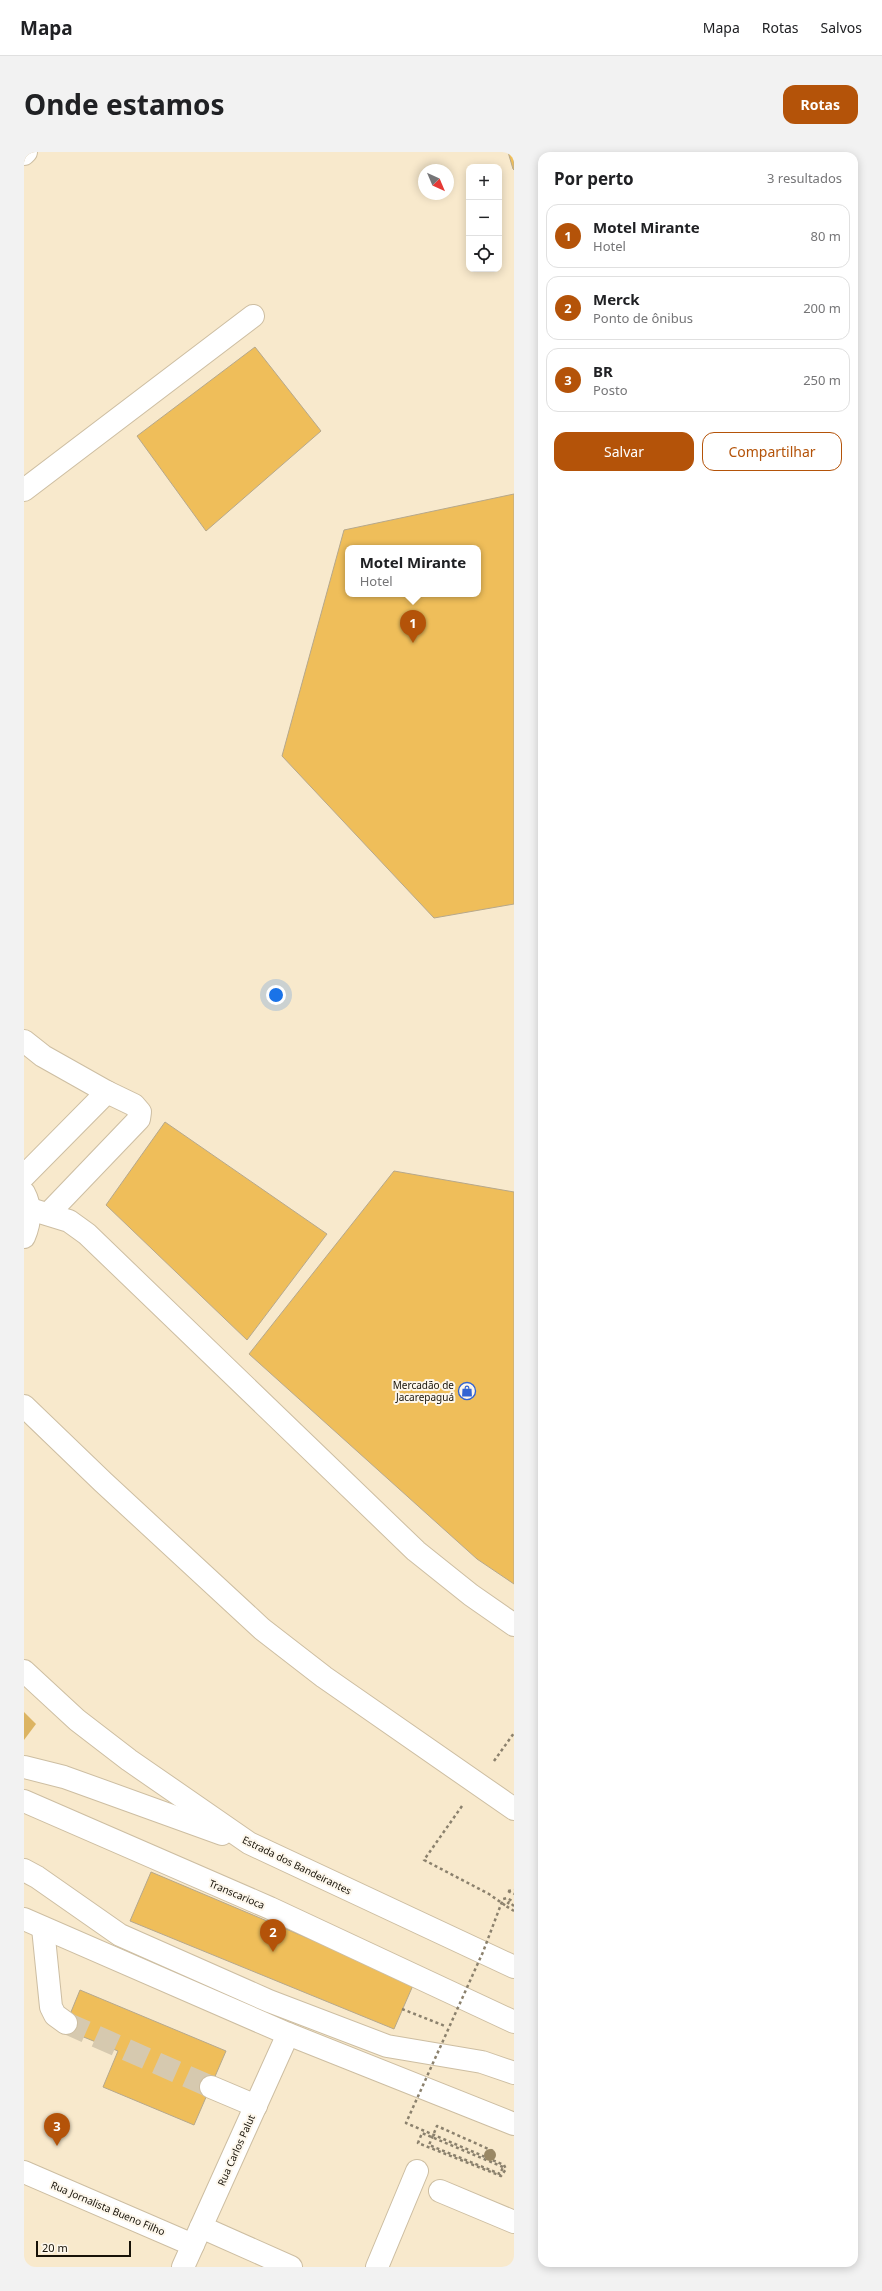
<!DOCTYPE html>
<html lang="pt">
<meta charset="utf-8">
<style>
body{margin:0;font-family:"Noto Sans",sans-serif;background:#f2f2f2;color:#202124}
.controls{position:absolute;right:12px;top:12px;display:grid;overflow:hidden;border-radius:8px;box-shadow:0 2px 10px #0003}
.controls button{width:36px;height:36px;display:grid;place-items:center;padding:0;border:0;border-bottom:1px solid #e0e0e0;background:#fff;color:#202124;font:20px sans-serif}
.compass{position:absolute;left:394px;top:12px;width:36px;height:36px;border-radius:50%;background:#fff;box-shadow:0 2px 10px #0003;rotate:136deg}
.scale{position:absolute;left:12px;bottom:10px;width:95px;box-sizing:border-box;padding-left:4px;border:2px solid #171208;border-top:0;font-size:11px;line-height:14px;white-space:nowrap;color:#171208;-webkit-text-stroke:3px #fdf7ec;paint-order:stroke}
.you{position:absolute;left:252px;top:843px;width:14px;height:14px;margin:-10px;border:3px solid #fff;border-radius:50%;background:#1a73e8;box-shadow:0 0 0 6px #1a73e833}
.badge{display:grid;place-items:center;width:26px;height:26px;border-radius:50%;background:#b45309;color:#fff;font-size:13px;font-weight:700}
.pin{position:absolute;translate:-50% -33px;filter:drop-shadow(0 1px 2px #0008)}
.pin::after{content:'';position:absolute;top:21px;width:14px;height:12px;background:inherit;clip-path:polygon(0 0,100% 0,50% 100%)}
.popup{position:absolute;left:321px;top:393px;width:136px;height:52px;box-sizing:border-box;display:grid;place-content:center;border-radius:8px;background:#fff;filter:drop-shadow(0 1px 3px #0005);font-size:13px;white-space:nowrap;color:#757577}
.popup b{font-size:15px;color:#202124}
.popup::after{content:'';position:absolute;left:50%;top:100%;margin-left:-8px;border:8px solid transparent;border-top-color:#fff}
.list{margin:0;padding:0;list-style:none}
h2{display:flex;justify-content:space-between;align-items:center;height:52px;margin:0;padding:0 16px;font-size:17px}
h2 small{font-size:13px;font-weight:400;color:#757577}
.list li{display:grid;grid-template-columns:26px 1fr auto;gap:12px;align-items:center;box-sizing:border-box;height:64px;margin:0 8px 8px;padding:0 8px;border:1px solid #e0e0e0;border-radius:12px}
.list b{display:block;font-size:15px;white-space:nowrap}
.list p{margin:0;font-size:13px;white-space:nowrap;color:#757577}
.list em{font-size:13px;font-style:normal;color:#757577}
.actions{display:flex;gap:8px;padding:12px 16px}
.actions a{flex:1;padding:9px 0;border:1px solid #b45309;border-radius:12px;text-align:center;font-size:14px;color:#b45309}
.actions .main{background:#b45309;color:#fff}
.icon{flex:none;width:22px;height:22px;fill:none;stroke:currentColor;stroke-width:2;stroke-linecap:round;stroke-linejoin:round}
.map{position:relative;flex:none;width:490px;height:2115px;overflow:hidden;border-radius:12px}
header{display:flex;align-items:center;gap:24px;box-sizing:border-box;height:56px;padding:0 20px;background:#fff;border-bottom:1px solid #e0e0e0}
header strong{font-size:19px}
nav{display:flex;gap:22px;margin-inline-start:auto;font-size:14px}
.intro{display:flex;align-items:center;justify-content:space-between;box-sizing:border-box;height:96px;padding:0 24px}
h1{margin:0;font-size:28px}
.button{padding:10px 18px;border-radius:12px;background:#b45309;color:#fff;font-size:14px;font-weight:700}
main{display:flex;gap:24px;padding:0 24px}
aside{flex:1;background:#fff;border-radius:12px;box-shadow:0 2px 10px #0003}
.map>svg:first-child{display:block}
.green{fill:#dcb462}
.building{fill:#efbe5a;stroke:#b6a88c;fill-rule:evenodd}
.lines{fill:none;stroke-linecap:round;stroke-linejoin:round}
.minor-tunnel{stroke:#d6c9af;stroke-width:22;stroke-dasharray:22 11;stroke-linecap:butt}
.minor-casing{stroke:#cdbea2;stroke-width:24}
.major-casing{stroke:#cdbea2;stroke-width:24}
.path{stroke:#8b816d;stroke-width:2.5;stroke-dasharray:3 3;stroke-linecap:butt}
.minor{stroke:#fff;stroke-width:22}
.major{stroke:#fff;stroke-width:22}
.path-bridge{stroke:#8b816d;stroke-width:2.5;stroke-dasharray:3 3;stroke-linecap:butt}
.tree{fill:#9a8864}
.labels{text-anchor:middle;stroke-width:4;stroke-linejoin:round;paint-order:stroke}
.poi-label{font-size:10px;fill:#171208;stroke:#fdf7ec;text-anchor:end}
.street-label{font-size:10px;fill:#171208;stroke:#fdf7ec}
</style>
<header>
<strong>Mapa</strong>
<nav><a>Mapa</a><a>Rotas</a><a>Salvos</a></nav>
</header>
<div class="intro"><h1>Onde estamos</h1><a class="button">Rotas</a></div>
<main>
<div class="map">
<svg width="490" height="2115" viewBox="0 0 490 2115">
<rect width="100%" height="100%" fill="#f8e9cc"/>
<polygon class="green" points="0,1560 12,1572 0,1588"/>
<g class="building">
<polygon points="484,0 490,0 490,18 489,17"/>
<polygon points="231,195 297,279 182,379 113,284"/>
<path d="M490 342V752L410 766 258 604 320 378ZM324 396H454V442H324Z"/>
<polygon points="141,970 303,1082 223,1188 82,1053"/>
<polygon points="370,1019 490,1040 490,1432 453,1407 225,1202"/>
<polygon points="127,1720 390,1831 370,1877 106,1769"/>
<polygon points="56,1838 202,1899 170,1973 79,1935 94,1899 40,1877"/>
</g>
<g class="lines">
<polyline class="minor-tunnel" points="42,1871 187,1935"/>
<g class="minor-casing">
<g id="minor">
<polyline points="0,2 2,0"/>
<polyline points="0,338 229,164"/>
<polyline points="0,889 19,904 83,940 0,1024"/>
<path d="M0 1041C8 1056 6 1071 0 1085"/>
<polyline points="6,1057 45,1069 63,1082 392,1399 447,1443 490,1473"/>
<polyline points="24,1062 115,967 116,960 110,953 83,940"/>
<polyline points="0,1254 79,1330 238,1477 300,1525 490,1657"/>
<polyline points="0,1649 246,1756 490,1870"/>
<polyline points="0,1718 13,1725 96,1783 245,1849 363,1894 458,1910 490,1921"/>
<polyline points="19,1776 27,1855 31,1863 42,1871"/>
<polyline points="187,1935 232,1954"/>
<polyline points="0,2020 169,2093"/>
<polyline points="416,2039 490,2070"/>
<polyline points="177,2075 267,2115"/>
<polyline points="159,2115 264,1882"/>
<polyline points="353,2115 393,2019"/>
</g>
</g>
<g class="major-casing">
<g id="major">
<polyline points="0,1519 53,1568 105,1608 225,1691 490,1815"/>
<polyline points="0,1615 40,1625 198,1682"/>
<polyline points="0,1767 264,1882 490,1972"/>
</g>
</g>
<g class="path">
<polyline points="470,1609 490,1581"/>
<polyline points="438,1654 400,1708 465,1742 482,1754"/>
<polyline points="484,1739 490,1742"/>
<polyline points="484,1739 490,1738"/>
<polyline points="490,1754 485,1750 482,1754 490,1759"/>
<polyline points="378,1857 421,1874"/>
<polyline points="469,1999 413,1974 405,1993 476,2022 479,2015"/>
</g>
<use href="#minor" class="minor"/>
<use href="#major" class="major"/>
<polyline class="path-bridge" points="479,2015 398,1981 394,1991 477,2024 482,2017 480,2013 382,1971 459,1800 479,1747 483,1746 490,1750"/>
</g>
<circle class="tree" cx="466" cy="2003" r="6"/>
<defs>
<g id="shop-ring" transform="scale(0.9)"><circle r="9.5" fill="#fdf7ec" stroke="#3264d3" stroke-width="1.5"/><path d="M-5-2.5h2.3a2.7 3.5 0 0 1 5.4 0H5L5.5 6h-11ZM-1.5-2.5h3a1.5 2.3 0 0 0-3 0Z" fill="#3264d3"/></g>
</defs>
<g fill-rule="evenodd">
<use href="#shop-ring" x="443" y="1239"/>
</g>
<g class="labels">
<g class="poi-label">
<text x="430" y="1237">Mercadão de<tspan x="430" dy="12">Jacarepaguá</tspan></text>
</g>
<g class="street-label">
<text transform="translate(273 1713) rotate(26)" y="4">Estrada dos Bandeirantes</text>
<text transform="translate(213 1742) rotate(23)" y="4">Transcarioca</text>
<text transform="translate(212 1998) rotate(-66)" y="4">Rua Carlos Palut</text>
<text transform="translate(84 2056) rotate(23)" y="4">Rua Jornalista Bueno Filho</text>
</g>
</g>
</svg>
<div class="controls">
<button>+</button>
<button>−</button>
<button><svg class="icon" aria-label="locate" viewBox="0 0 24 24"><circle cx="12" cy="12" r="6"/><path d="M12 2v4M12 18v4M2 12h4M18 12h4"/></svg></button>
</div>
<svg class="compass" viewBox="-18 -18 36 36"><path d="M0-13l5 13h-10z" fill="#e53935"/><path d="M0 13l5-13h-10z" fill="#757577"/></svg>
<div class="scale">20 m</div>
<div class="you"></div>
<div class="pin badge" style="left:389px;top:491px">1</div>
<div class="popup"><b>Motel Mirante</b>Hotel</div>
<div class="pin badge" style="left:249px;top:1800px">2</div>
<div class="pin badge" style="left:33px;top:1994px">3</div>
</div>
<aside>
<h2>Por perto<small>3 resultados</small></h2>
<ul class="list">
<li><span class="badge">1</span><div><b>Motel Mirante</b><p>Hotel</p></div><em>80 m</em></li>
<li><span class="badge">2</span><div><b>Merck</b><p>Ponto de ônibus</p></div><em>200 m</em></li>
<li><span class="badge">3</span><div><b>BR</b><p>Posto</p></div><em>250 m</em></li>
</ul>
<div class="actions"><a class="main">Salvar</a><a>Compartilhar</a></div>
</aside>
</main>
